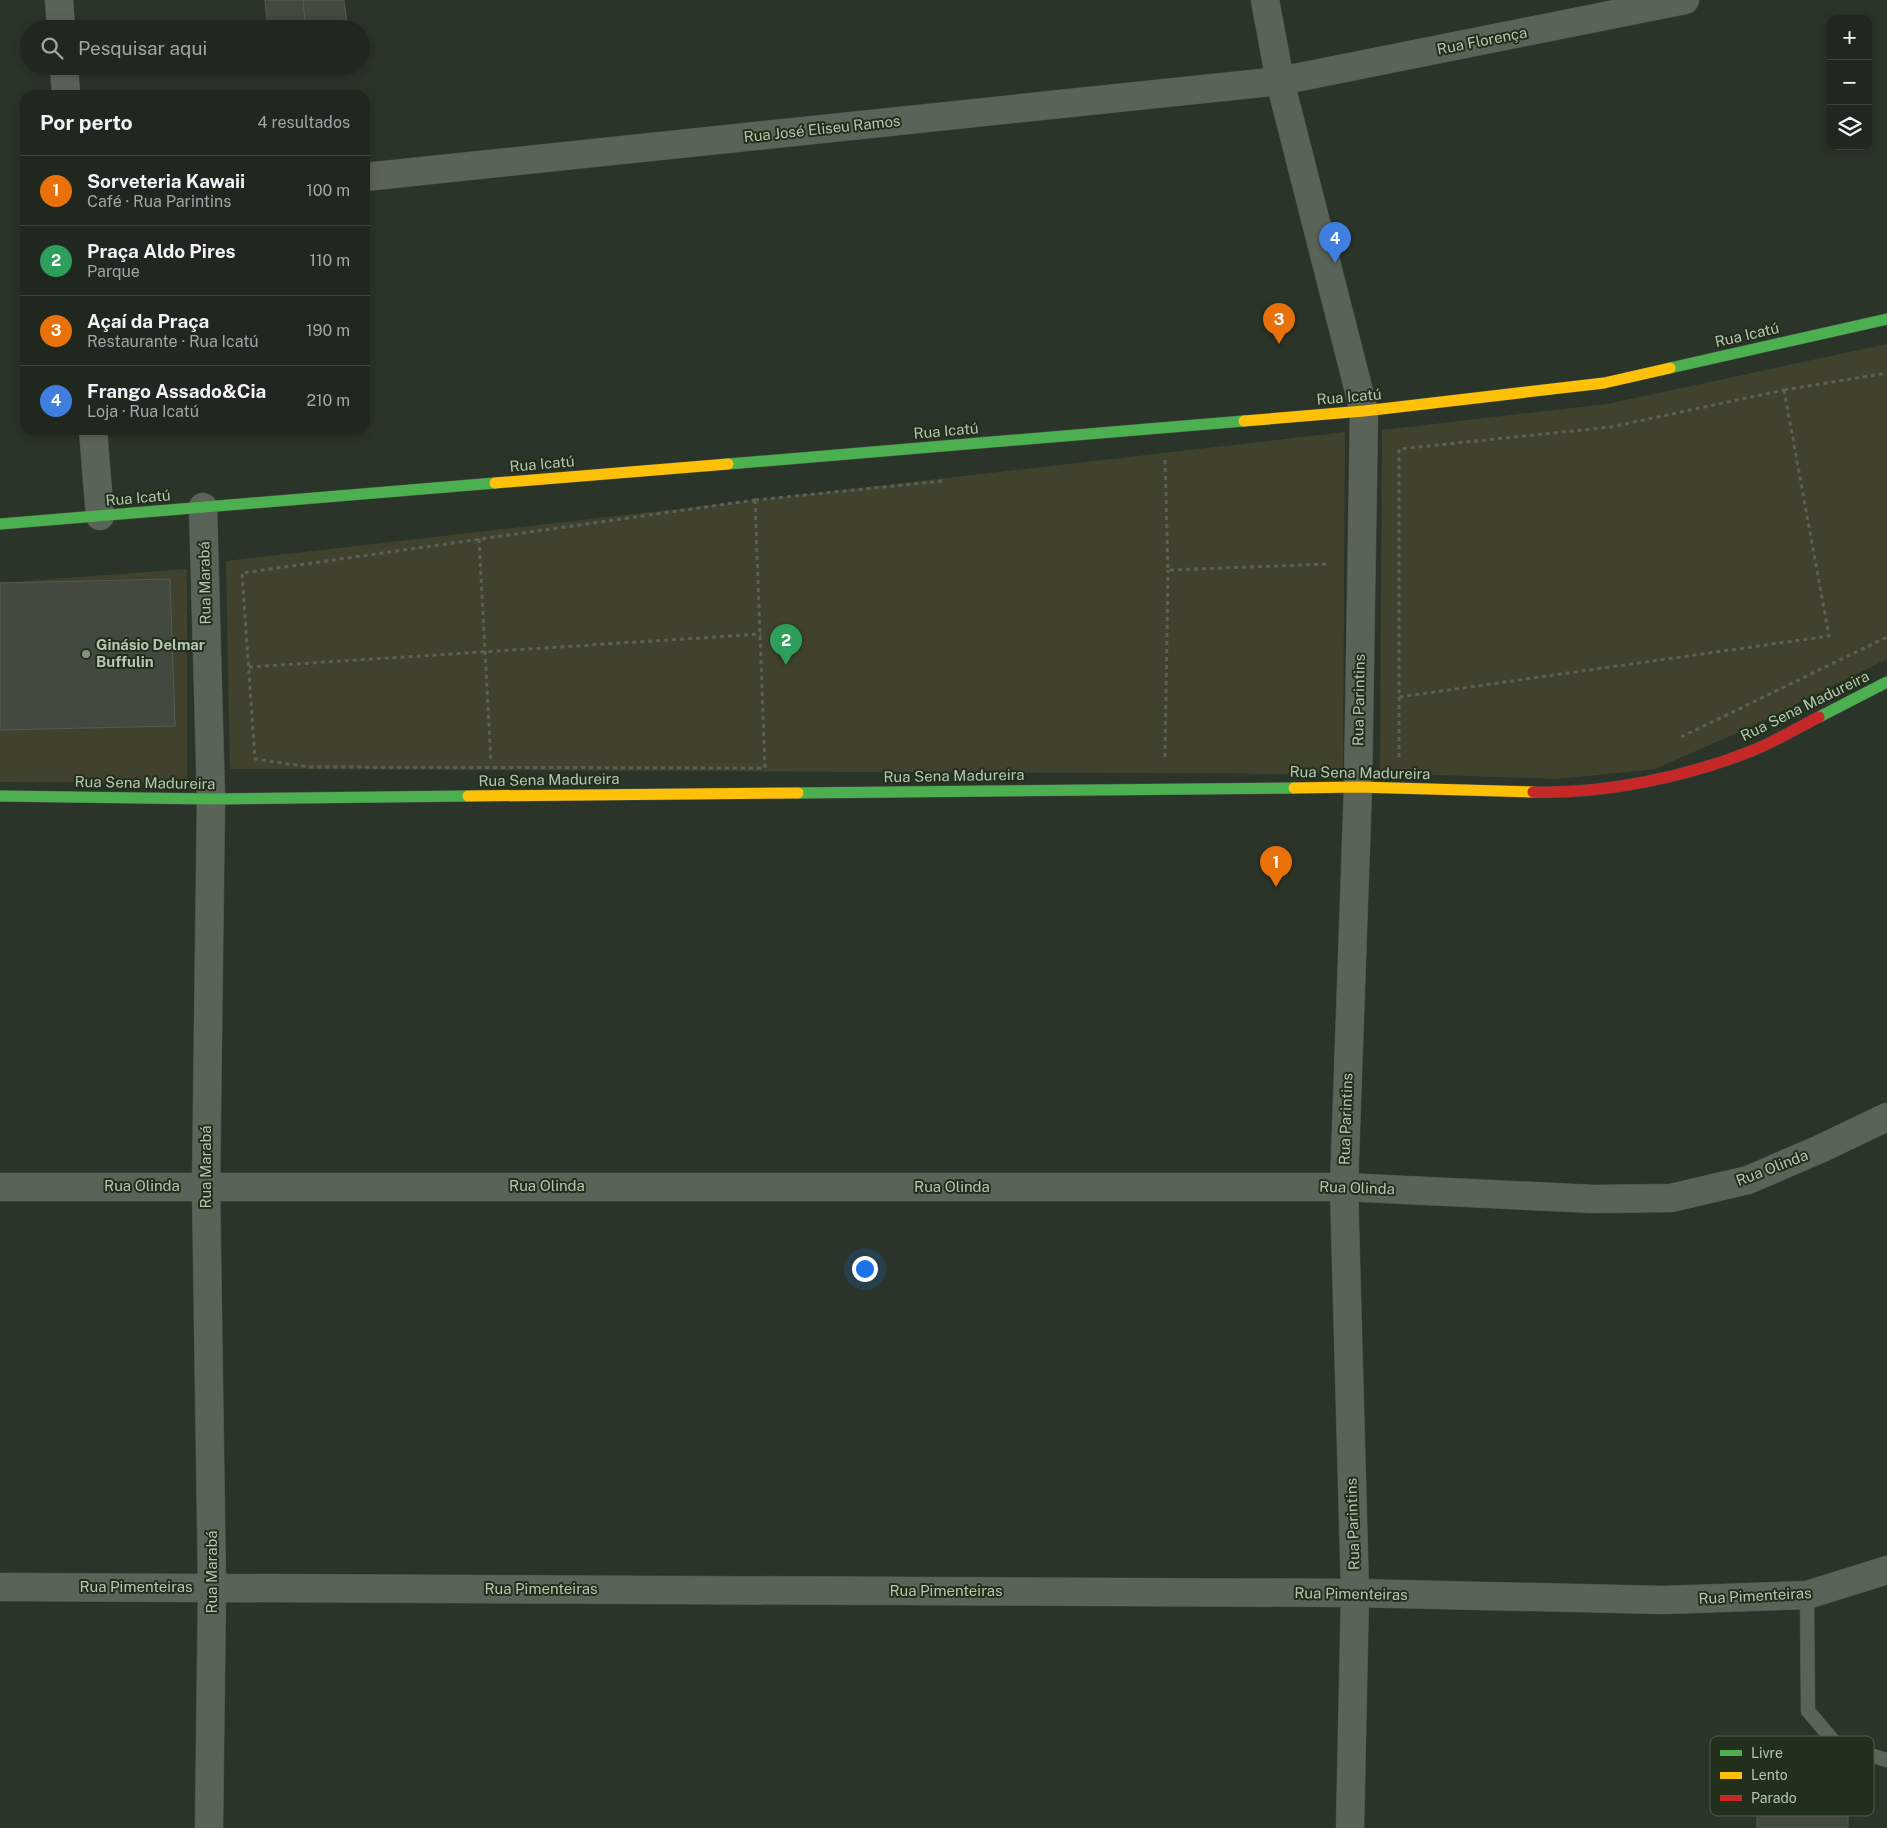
<!DOCTYPE html>
<html lang="pt">
<meta charset="utf-8">
<style>
body{margin:0;font-family:"Public Sans",sans-serif;background:#282f27;color:#f1f3f6}
.controls{position:absolute;right:15px;top:15px;display:grid;overflow:hidden;border-radius:10px;box-shadow:0 2px 8px #0003}
.controls button{width:45px;height:45px;display:grid;place-items:center;padding:0;border:0;border-bottom:1px solid #3d443c;background:#20271e;color:#f1f3f6;font:25px sans-serif}
.you{position:absolute;left:864px;top:1268px;width:18px;height:18px;margin:-12px;border:4px solid #fff;border-radius:50%;background:#1a73e8;box-shadow:0 0 0 8px #1a73e833}
.badge{display:grid;place-items:center;width:32px;height:32px;border-radius:50%;background:#859381;color:#fff;font-size:16px;font-weight:700}
.pin{position:absolute;translate:-50% -41px;filter:drop-shadow(0 1px 2px #0008)}
.pin::after{content:'';position:absolute;top:26px;width:18px;height:15px;background:inherit;clip-path:polygon(0 0,100% 0,50% 100%)}
.list{margin:0;padding:0;list-style:none}
h2{display:flex;justify-content:space-between;align-items:center;height:65px;margin:0;padding:0 20px;font-size:21px}
h2 small{font-size:16px;font-weight:400;color:#a2a5a4}
.list li{display:grid;grid-template-columns:32px 1fr auto;gap:15px;align-items:center;box-sizing:border-box;height:70px;padding:0 20px;border-top:1px solid #3d443c}
.list b{display:block;font-size:19px;white-space:nowrap}
.list p{margin:0;font-size:16px;white-space:nowrap;color:#a2a5a4}
.list em{font-size:16px;font-style:normal;color:#a2a5a4}
.icon{flex:none;width:28px;height:28px;fill:none;stroke:currentColor;stroke-width:2;stroke-linecap:round;stroke-linejoin:round}
.map{position:relative;flex:none;width:1887px;height:1828px;overflow:hidden}
.search{position:absolute;background:#20271e;box-shadow:0 2px 8px #0003;left:20px;top:20px;width:350px;height:55px;display:flex;align-items:center;gap:12px;box-sizing:border-box;padding:0 18px;border-radius:28px;color:#a2a5a4;font-size:19px}
.panel{position:absolute;background:#20271e;box-shadow:0 2px 8px #0003;left:20px;top:90px;width:350px;height:345px;border-radius:15px}
.map>svg:first-child{display:block}
.green{fill:#41422d}
.building{fill:#424a3f;stroke:#535c50}
.lines{fill:none;stroke-linecap:round;stroke-linejoin:round}
.lane-casing{stroke:#484f46;stroke-width:15}
.street-casing{stroke:#484f46;stroke-width:29}
.fast-casing{stroke:#484f46;stroke-width:12}
.slow-casing{stroke:#484f46;stroke-width:12}
.jam-casing{stroke:#484f46;stroke-width:12}
.path{stroke:#5b6157;stroke-width:3;stroke-dasharray:4 4;stroke-linecap:butt}
.lane{stroke:#5a6357;stroke-width:14}
.street{stroke:#5a6357;stroke-width:28}
.fast{stroke:#4caf50;stroke-width:11}
.slow{stroke:#ffc107;stroke-width:11}
.jam{stroke:#c62828;stroke-width:11}
.poi-dot{fill:#859381;stroke:#212f1b;stroke-width:2}
.labels{text-anchor:middle;stroke-width:4;stroke-linejoin:round;paint-order:stroke}
.street-label{font-size:15px;fill:#b6c6b1;stroke:#212f1b}
.poi-label{font-size:15px;font-weight:bold;fill:#b6c6b1;stroke:#212f1b;text-anchor:start}
.key{fill:#212f1b;stroke:#4e5c48;stroke-width:1}
.key-label{font-size:14px;fill:#b6c6b1}
</style>
<div class="map">
<svg width="1887" height="1828" viewBox="0 0 1887 1828">
<rect width="100%" height="100%" fill="#2b3428"/>
<g class="green">
<polygon points="1887,344 1887,659 1744,730 1655,769 1558,779 1380,773 1382,430 1607,404"/>
<polygon points="1345,432 1343,774 230,769 226,561"/>
<polygon points="187,569 187,783 0,782 0,583"/>
</g>
<g class="building">
<polygon points="265,0 303,0 306,29 268,29"/>
<polygon points="303,0 344,0 348,29 306,29"/>
<polygon points="170,579 175,726 0,730 0,583"/>
<polygon points="1757,1801 1848,1802 1848,1828 1757,1828"/>
</g>
<g class="lines">
<g class="lane-casing">
<polyline id="lane" points="1807,1595 1808,1711 1837,1745 1887,1760"/>
</g>
<g class="street-casing">
<g id="street">
<polyline points="59,0 61,29"/>
<polyline points="1265,0 1280,81 1364,411 1358,787 1344,1187 1355,1593 1350,1828"/>
<polyline points="64,66 66,95"/>
<polyline points="365,177 1280,81 1685,0"/>
<polyline points="93,430 100,516"/>
<polyline points="203,507 211,799 206,1186 212,1587 209,1828"/>
<polyline points="0,1187 1344,1187 1594,1199 1671,1198 1748,1180 1820,1149 1887,1117"/>
<polyline points="0,1587 1355,1593 1663,1600 1807,1595 1887,1570"/>
</g>
</g>
<g class="fast-casing">
<g id="fast">
<polyline points="1670,368 1887,319"/>
<polyline points="728,464 1244,421"/>
<polyline points="0,524 495,483"/>
<polyline points="1819,717 1887,682"/>
<polyline points="798,793 1294,788"/>
<polyline points="0,796 211,799 468,796"/>
</g>
</g>
<g class="slow-casing">
<g id="slow">
<polyline points="1244,421 1364,411 1604,383 1670,368"/>
<polyline points="495,483 728,464"/>
<polyline points="1294,788 1358,787 1533,792"/>
<polyline points="468,796 798,793"/>
</g>
</g>
<g class="jam-casing">
<path id="jam" d="M1533 792C1605 794 1687 777 1754 750 1776 741 1797 728 1819 717"/>
</g>
<g class="path">
<polygon points="1784,390 1829,636 1399,697 1399,449 1611,427"/>
<polyline points="1784,390 1887,373"/>
<polyline points="1165,460 1168,570 1329,564"/>
<polygon points="755,500 765,768 310,767 255,759 242,573"/>
<polyline points="755,500 943,481"/>
<polyline points="479,539 491,763"/>
<polyline points="249,667 761,634"/>
<polyline points="1681,737 1887,637"/>
<polyline points="1165,757 1168,570"/>
<polyline points="1399,757 1399,697"/>
</g>
<use href="#lane" class="lane"/>
<use href="#street" class="street"/>
<use href="#fast" class="fast"/>
<use href="#slow" class="slow"/>
<use href="#jam" class="jam"/>
</g>
<circle class="poi-dot" cx="86" cy="654" r="5"/>
<g class="labels">
<g class="street-label">
<text transform="translate(1482 41) rotate(-11)" y="5">Rua Florença</text>
<text transform="translate(822 129) rotate(-6)" y="5">Rua José Eliseu Ramos</text>
<text transform="translate(1747 335) rotate(-13)" y="5">Rua Icatú</text>
<text transform="translate(1349 397) rotate(-5)" y="5">Rua Icatú</text>
<text transform="translate(946 431) rotate(-5)" y="5">Rua Icatú</text>
<text transform="translate(542 464) rotate(-5)" y="5">Rua Icatú</text>
<text transform="translate(138 498) rotate(-5)" y="5">Rua Icatú</text>
<text transform="translate(205 583) rotate(-91)" y="5">Rua Marabá</text>
<text transform="translate(1359 700) rotate(-89)" y="5">Rua Parintins</text>
<text transform="translate(1805 706) rotate(-26)" y="5">Rua Sena Madureira</text>
<text transform="translate(1360 773) rotate(1)" y="5">Rua Sena Madureira</text>
<text transform="translate(954 776) rotate(-1)" y="5">Rua Sena Madureira</text>
<text transform="translate(549 780) rotate(-1)" y="5">Rua Sena Madureira</text>
<text transform="translate(145 783) rotate(1)" y="5">Rua Sena Madureira</text>
<text transform="translate(1346 1119) rotate(-88)" y="5">Rua Parintins</text>
<text transform="translate(206 1167) rotate(-90)" y="5">Rua Marabá</text>
<text transform="translate(1772 1168) rotate(-21)" y="5">Rua Olinda</text>
<text x="142" y="1191">Rua Olinda</text>
<text x="547" y="1191">Rua Olinda</text>
<text x="952" y="1192">Rua Olinda</text>
<text transform="translate(1357 1188) rotate(2)" y="5">Rua Olinda</text>
<text transform="translate(1353 1524) rotate(-92)" y="5">Rua Parintins</text>
<text transform="translate(212 1572) rotate(-90)" y="5">Rua Marabá</text>
<text x="136" y="1592">Rua Pimenteiras</text>
<text x="541" y="1594">Rua Pimenteiras</text>
<text x="946" y="1596">Rua Pimenteiras</text>
<text transform="translate(1351 1594) rotate(1)" y="5">Rua Pimenteiras</text>
<text transform="translate(1755 1596) rotate(-3)" y="5">Rua Pimenteiras</text>
</g>
<g class="poi-label">
<text x="96" y="650">Ginásio Delmar<tspan x="96" dy="17">Buffulin</tspan></text>
</g>
</g>
<rect x="1710" y="1736" width="164" height="80" rx="8" class="key"/>
<rect x="1720" y="1750" width="22" height="6" fill="#4caf50"/>
<rect x="1720" y="1772" width="22" height="7" fill="#ffc107"/>
<rect x="1720" y="1795" width="22" height="6" fill="#c62828"/>
<g class="key-label">
<text x="1751" y="1758">Livre</text>
<text x="1751" y="1780">Lento</text>
<text x="1751" y="1803">Parado</text>
</g>
</svg>
<div class="controls">
<button>+</button>
<button>−</button>
<button><svg class="icon" aria-label="layers" viewBox="0 0 24 24"><path d="M12 4l9 5-9 5-9-5zM3 14l9 5 9-5"/></svg></button>
</div>
<div class="you"></div>
<div class="pin badge" style="left:1276px;top:887px;background:#e8710a">1</div>
<div class="pin badge" style="left:786px;top:665px;background:#2e9e5b">2</div>
<div class="pin badge" style="left:1279px;top:344px;background:#e8710a">3</div>
<div class="pin badge" style="left:1335px;top:263px;background:#3f7fe0">4</div>
<div class="search"><svg class="icon" aria-label="search" viewBox="0 0 24 24"><circle cx="10" cy="10" r="6"/><path d="M15 15l6 6"/></svg>Pesquisar aqui</div>
<section class="panel">
<h2>Por perto<small>4 resultados</small></h2>
<ul class="list">
<li><span class="badge" style="background:#e8710a">1</span><div><b>Sorveteria Kawaii</b><p>Café · Rua Parintins</p></div><em>100 m</em></li>
<li><span class="badge" style="background:#2e9e5b">2</span><div><b>Praça Aldo Pires</b><p>Parque</p></div><em>110 m</em></li>
<li><span class="badge" style="background:#e8710a">3</span><div><b>Açaí da Praça</b><p>Restaurante · Rua Icatú</p></div><em>190 m</em></li>
<li><span class="badge" style="background:#3f7fe0">4</span><div><b>Frango Assado&amp;Cia</b><p>Loja · Rua Icatú</p></div><em>210 m</em></li>
</ul>
</section>
</div>
